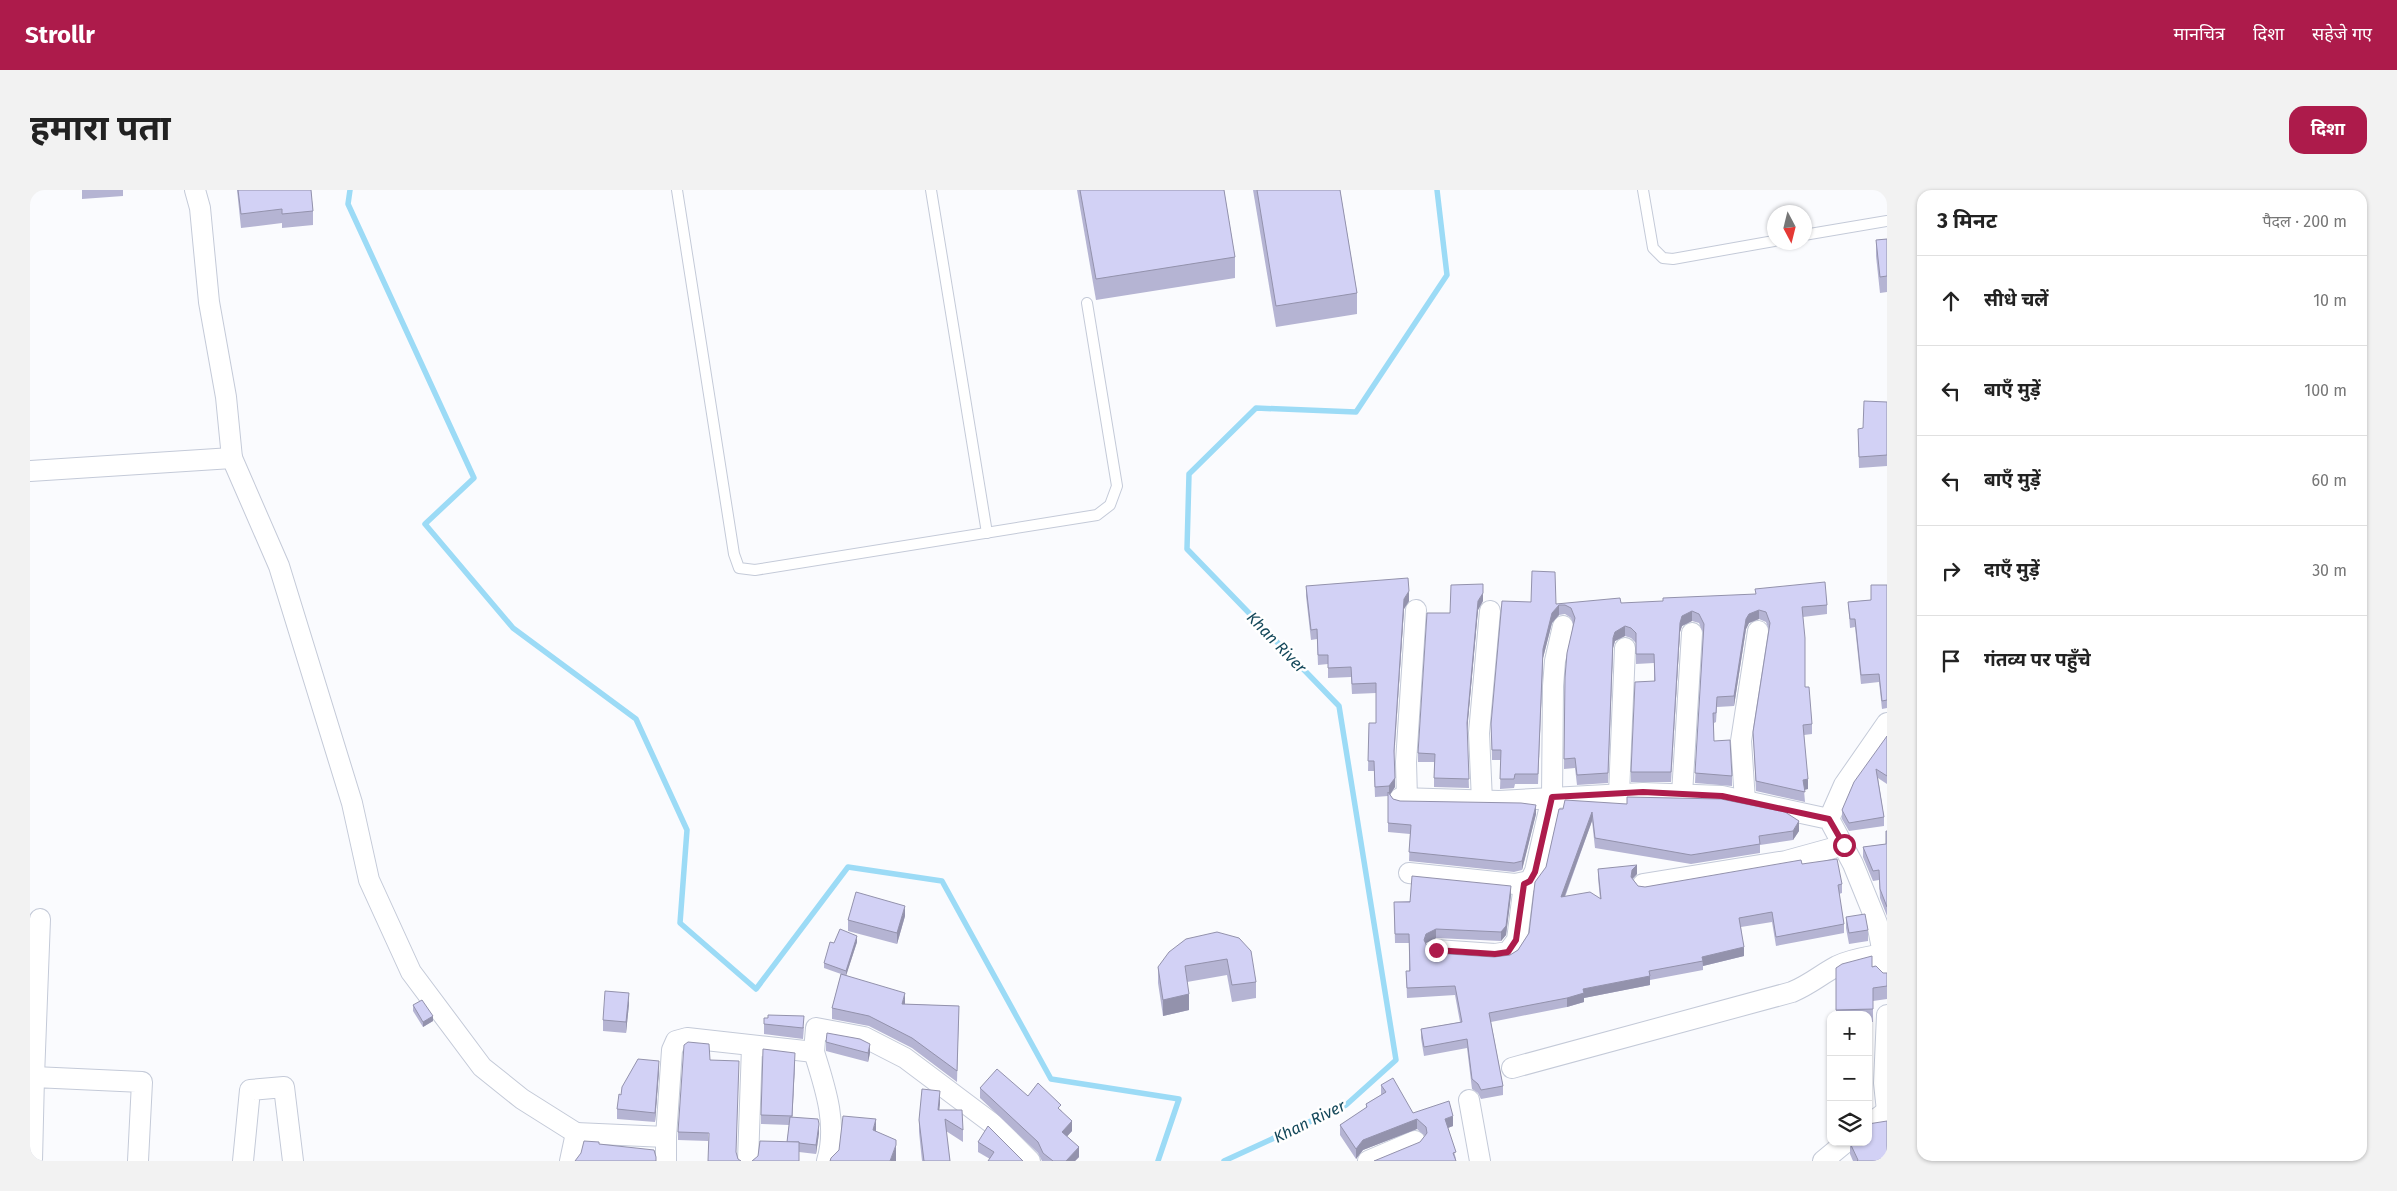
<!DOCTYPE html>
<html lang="hi">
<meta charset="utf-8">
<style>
body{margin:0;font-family:"Fira Sans","Noto Sans Devanagari",sans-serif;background:#f2f2f2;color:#222}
.controls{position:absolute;right:15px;bottom:15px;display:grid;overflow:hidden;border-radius:10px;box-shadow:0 1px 4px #0004}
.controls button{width:45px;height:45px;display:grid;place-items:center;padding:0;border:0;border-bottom:1px solid #e0e0e0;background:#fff;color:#222;font:25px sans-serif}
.compass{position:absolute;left:1737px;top:15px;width:45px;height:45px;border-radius:50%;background:#fff;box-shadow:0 1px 4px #0004;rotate:173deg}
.stop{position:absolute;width:15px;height:15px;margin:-11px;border:4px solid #ad1b4b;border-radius:50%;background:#fff}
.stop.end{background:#ad1b4b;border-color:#fff;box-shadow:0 1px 5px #0008}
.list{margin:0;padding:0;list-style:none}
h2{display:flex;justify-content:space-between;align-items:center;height:65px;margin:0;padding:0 20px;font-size:21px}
h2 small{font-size:16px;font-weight:400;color:#767676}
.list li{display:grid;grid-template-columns:32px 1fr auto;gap:15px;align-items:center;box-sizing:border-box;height:90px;padding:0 20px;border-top:1px solid #e0e0e0}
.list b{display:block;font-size:19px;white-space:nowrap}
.list em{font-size:16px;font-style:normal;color:#767676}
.icon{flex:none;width:28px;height:28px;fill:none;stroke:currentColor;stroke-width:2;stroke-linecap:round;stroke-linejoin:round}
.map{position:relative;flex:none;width:1857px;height:971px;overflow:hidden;border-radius:15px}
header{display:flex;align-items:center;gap:30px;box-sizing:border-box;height:70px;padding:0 25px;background:#ad1b4b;color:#fff}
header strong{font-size:24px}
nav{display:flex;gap:28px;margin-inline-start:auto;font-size:18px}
.intro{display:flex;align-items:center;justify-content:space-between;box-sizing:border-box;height:120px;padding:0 30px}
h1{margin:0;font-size:35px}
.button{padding:12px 22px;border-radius:15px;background:#ad1b4b;color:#fff;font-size:18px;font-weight:700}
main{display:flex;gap:30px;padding:0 30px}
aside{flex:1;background:#fff;border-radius:15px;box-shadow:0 1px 4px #0004}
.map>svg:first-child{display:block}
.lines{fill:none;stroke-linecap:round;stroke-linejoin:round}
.stream{stroke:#9cdbf6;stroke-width:5.5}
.lane-casing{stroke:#c4cad8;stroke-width:12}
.street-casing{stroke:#c4cad8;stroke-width:22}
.lane{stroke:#fff;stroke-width:10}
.street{stroke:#fff;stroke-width:20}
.wall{fill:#b5b4d3}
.shaded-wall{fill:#9392ac}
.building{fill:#d2d1f5;stroke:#9392ac}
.route{stroke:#ad1b4b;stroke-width:6}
.labels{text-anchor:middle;stroke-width:5;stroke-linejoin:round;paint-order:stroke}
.water-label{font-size:16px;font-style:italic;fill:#14485a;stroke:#fff}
</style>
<header>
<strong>Strollr</strong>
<nav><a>मानचित्र</a><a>दिशा</a><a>सहेजे गए</a></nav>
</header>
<div class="intro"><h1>हमारा पता</h1><a class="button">दिशा</a></div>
<main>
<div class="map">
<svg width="1857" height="971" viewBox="0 0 1857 971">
<rect width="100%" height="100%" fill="#fafbfe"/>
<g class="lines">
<g class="stream">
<polyline points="320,0 318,14 444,288 395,334 483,438 606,529 657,640 650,733 726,799 818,677 912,691 1021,889 1149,909 1128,971"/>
<polyline points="1194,971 1316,915 1366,870 1309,516 1157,359 1159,284 1226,218 1326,222 1417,85 1407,0"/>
</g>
<g class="lane-casing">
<g id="lane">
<polyline points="647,0 704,364 709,378 725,380 1067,325 1080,315 1087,296 1057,113"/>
<polyline points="901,0 957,343"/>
<polyline points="1613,0 1623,58 1633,68 1643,69 1744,51"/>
<polyline points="1774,45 1857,31"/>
</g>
</g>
<g class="street-casing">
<g id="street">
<polyline points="165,0 170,18 179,112 196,207 202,268"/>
<polyline points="0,281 202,268 249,376 322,613 339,690 381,782 452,877 492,909 546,943"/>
<polyline points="1589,604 1595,458"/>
<polyline points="1652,604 1662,443"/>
<polyline points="1370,608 1469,611 1613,603 1692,606 1799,629 1823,674 1847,733 1857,784"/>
<polyline points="1377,608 1376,572 1386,420"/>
<polyline points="1452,611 1449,543 1460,421"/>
<polyline points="1715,611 1711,551 1728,441"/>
<polyline points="1799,629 1814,595 1857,533"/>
<polyline points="1379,683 1485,694 1500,691 1505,681 1522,607 1523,496 1525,471 1533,436"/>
<polyline points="1613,694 1756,671 1814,655"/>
<polyline points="1406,760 1465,764 1478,762 1487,750 1494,694"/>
<polyline points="1857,825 1854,893 1857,921"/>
<path d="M784 862C795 897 808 935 797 971"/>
<path d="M1482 878 1762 802C1781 794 1790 785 1807 776 1821 769 1838 767 1853 764"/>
<polyline points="4,887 10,729"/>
<polyline points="1439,910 1450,971"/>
<polyline points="1838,935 1857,921"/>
<polyline points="2,971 4,887 112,892 108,971"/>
<polyline points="213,971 220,900 254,897 263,971"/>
<polyline points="540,971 546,943 636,947 642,860 646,851 657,848 784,862 786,838 834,847 875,868 963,934 1000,971"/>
<polyline points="636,971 636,947"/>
<polyline points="718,971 722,857"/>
<polyline points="1338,971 1385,951"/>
<polyline points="1793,971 1816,952"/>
</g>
</g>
<use href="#lane" class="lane"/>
<use href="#street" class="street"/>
</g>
<g class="wall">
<polygon points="52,0 93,0 93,6 52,9"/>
<polygon points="207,0 281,0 283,21 283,35 252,38 252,33 211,38"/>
<polygon points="1047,0 1194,0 1205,67 1205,88 1066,110"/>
<polygon points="1223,0 1310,0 1327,103 1327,124 1246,137"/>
<polygon points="1857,49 1857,102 1850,103 1846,66 1846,50"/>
<polygon points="1857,212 1857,276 1829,278 1828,239 1833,238"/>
<polygon points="1857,395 1857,518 1852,519 1849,492 1831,494 1825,437 1820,438 1818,412 1841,410"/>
<polygon points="1276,396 1379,411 1374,419 1364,568 1365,597 1360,604 1363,609 1370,611 1506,624 1492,680 1484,682 1379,671 1380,644 1358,642 1358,606 1345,607 1344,581 1338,581 1339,533 1346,533 1346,503 1322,504 1321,487 1298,488 1298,474 1288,475 1287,449 1281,450 1276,406"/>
<polygon points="1453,411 1448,420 1437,540 1439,598 1404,597 1404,572 1388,572 1388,563 1420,423"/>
<polygon points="1591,413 1797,415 1797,424 1773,427 1775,497 1782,534 1782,544 1774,545 1778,599 1774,600 1775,612 1726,601 1723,542 1739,440 1736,432 1729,429 1719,433 1716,439 1704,516 1687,517 1686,532 1684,533 1684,551 1702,586 1702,596 1665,593 1673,443 1669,433 1662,431 1652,436 1650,442 1641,592 1601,592 1601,582 1624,491 1624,473 1606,474 1606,453 1601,448 1595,446 1585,451 1583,458 1578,593 1547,595 1545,578 1534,579 1535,487 1543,434 1541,428 1535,424 1529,425 1522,433 1513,468 1508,594 1485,594 1484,598 1470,599 1471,570 1462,570 1461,534 1526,414"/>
<polygon points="1857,546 1857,594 1848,588 1854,627 1854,636 1819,641 1812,629 1812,620"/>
<polygon points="1529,619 1769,641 1763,650 1730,655 1730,663 1661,674 1565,658 1562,631 1535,707 1570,709 1568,688 1568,679 1607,684 1603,689 1608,696 1615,697 1772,674 1812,694 1812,703 1809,704 1814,734 1814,743 1746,756 1742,732 1711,737 1714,766 1673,776 1673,780 1620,790 1620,795 1554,808 1554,812 1537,817 1461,832 1473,896 1473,905 1451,909 1448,903 1442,899 1437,858 1394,866 1391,848 1391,839 1430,832 1425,805 1377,808 1376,781 1379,781 1379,753 1365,753 1364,712 1481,705 1476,745 1471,751 1406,748 1396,753 1396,754 1399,760 1405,763 1464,767 1480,765 1488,760 1499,743 1516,677"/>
<polygon points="1857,641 1857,726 1850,708 1849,690 1843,691 1833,667 1833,657 1856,654"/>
<polygon points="875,726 867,754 818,741 818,730"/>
<polygon points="1816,727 1838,740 1838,751 1819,754 1816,738"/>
<polygon points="1187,742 1226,792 1226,808 1202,812 1197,785 1157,792 1159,820 1133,826 1128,793 1128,777"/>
<polygon points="827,752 816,785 875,814 929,816 927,892 882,858 839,836 802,829 802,818 811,784 794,778 794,773 804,753"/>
<polygon points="1842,777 1853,783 1857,783 1857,809 1843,811 1843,832 1838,832 1838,825 1806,825 1806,778"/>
<polygon points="599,814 596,843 573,841 573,830"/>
<polygon points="383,815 403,831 393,837 383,821"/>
<polygon points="734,828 738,828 774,837 773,849 734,844"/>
<polygon points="796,852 840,863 838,872 796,861"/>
<polygon points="679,854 678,951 648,950 648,942"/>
<polygon points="765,872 762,927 789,943 786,964 769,962 769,971 722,971 757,952 759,935 731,934 731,925"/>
<polygon points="629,881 625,932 587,929 587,919 591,905"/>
<polygon points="1351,895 1383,923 1423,936 1418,938 1426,969 1390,952 1395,946 1387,939 1333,960 1326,969 1310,945 1310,935 1336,918 1336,914 1351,905"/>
<polygon points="950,898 998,906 1031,920 1042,941 1037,946 1049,967 1045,971 1012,971 1008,963 950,908"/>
<polygon points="910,913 909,920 933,940 933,952 916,941 920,971 892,971 889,942 889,930"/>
<polygon points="948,952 993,971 960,969 948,962"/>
<polygon points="1820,953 1857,971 1823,971 1820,964"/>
</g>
<g class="shaded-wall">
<polygon points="1379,401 1379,411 1374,419 1364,571 1374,409"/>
<polygon points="1453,403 1453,411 1448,420 1437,542 1437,533 1448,411"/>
<polygon points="1529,415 1529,425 1522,433 1513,468 1508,594 1513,459 1522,423"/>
<polygon points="1729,420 1729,429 1719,433 1716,439 1704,516 1704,506 1716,429 1719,424"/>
<polygon points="1662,421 1662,431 1652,436 1650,442 1641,592 1650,433 1652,426"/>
<polygon points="1595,436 1595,446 1585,451 1583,458 1578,593 1583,448 1585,442"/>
<polygon points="1365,588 1365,597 1359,606 1359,596"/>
<polygon points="1778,589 1778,599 1773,600 1773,590"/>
<polygon points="1506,615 1506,624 1492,680 1492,671"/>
<polygon points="1562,622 1562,631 1531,716 1531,707"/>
<polygon points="1769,631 1769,641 1763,650 1763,641"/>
<polygon points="1607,675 1607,684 1602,689 1601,687 1602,680"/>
<polygon points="1481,696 1481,705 1476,745 1471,751 1471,742"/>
<polygon points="875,716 875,726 867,754 867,743"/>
<polygon points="1406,739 1406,748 1396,753 1394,760 1394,750 1396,744"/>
<polygon points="827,746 827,752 816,786 816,781"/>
<polygon points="1714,757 1714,766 1673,776 1672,767"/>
<polygon points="1620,786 1620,795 1554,808 1554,812 1537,817 1537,808 1553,799"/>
<polygon points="599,803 599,814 596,843 596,832"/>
<polygon points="875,803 875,814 872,825 872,814"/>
<polygon points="1159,804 1159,820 1133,826 1133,810"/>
<polygon points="403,826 403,831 393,837 393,832"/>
<polygon points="840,854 840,863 838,872 838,863"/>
<polygon points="765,863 765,872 762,935 762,926"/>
<polygon points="629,871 629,881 625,932 625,923"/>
<polygon points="910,901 910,913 908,932 908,920"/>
<polygon points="1423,926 1423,936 1415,939 1415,929"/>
<polygon points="846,929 846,944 843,940"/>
<polygon points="1387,929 1387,939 1333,960 1326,969 1326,959 1333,950"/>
<polygon points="1042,931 1042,941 1032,952 1032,942"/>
<polygon points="789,934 789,943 786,964 786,955"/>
<polygon points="866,955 866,971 860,971"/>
<polygon points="1049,957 1049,967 1045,971 1036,971"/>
</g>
<g class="building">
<polygon points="208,0 281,0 283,21 252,24 252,19 211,24"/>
<polygon points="1050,0 1194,0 1205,67 1066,89"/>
<polygon points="1227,0 1310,0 1327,103 1246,116"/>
<polygon points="1857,49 1857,86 1850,87 1846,50"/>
<polygon points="1834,211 1857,212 1857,265 1829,267 1828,239 1833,238"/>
<polygon points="1502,381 1525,382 1526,414 1590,408 1591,413 1633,411 1633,408 1726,404 1725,399 1795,392 1797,415 1772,417 1775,448 1775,497 1779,497 1782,534 1773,535 1778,589 1773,590 1775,602 1726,591 1723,542 1740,433 1736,422 1729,420 1719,424 1716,429 1704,506 1687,507 1686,523 1683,523 1684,551 1700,550 1702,586 1665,583 1674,434 1669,424 1662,421 1652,426 1650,433 1641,582 1601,582 1605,492 1625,491 1624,464 1606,464 1606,443 1601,438 1595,436 1585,442 1583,448 1578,583 1547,585 1545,568 1534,569 1535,487 1537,463 1545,428 1541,418 1535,415 1529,415 1522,423 1513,459 1508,584 1485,584 1484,589 1470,589 1471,560 1462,560 1461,534 1472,411 1501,412"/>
<polygon points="1378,388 1379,401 1374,409 1364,561 1365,588 1359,596 1345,597 1344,571 1338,571 1339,533 1346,533 1346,493 1322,494 1321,477 1298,478 1298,465 1288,465 1287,439 1281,440 1276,396"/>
<polygon points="1453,394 1453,403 1448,411 1437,533 1439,589 1404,588 1405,564 1388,563 1397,423 1420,423 1421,395"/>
<polygon points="1841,395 1857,395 1857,510 1852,511 1849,484 1831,485 1825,429 1820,429 1818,412 1841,410"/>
<polygon points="1857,546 1857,586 1846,579 1854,627 1819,633 1812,620 1824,592"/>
<polygon points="1358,602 1363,609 1370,611 1491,613 1506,615 1492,671 1484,673 1379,662 1381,635 1358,633"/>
<polygon points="1597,607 1691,609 1755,622 1769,631 1763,641 1729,646 1730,654 1661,665 1565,648 1562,622 1531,707 1560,702 1571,709 1568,679 1607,675 1602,680 1601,687 1608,696 1615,697 1771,670 1772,674 1807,669 1812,694 1808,695 1814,734 1746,747 1742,722 1709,728 1714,757 1672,767 1673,771 1619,781 1620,786 1553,799 1554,803 1537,808 1459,823 1473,896 1451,900 1448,894 1442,889 1437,849 1394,857 1391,839 1432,832 1425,796 1377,798 1376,781 1380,781 1379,744 1365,744 1364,712 1380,712 1382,686 1481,696 1476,736 1471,742 1406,739 1396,744 1394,750 1399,760 1405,763 1464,767 1480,765 1488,760 1499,743 1505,692 1516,677 1529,619 1533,619 1535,610 1597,614"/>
<polygon points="1856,641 1857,641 1857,717 1850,699 1849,680 1843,681 1833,657 1856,654"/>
<polygon points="826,702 875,716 867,743 818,730"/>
<polygon points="1835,724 1838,740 1819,743 1816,727"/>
<polygon points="810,739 827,746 816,781 794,773 800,752 804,753"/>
<polygon points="1187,742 1209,748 1221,761 1226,792 1202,795 1197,769 1155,776 1159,804 1133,810 1128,777 1139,762 1156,749"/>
<polygon points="1842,766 1842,777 1846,776 1853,783 1857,783 1857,796 1843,798 1843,819 1806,820 1806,778 1812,774"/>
<polygon points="811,784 875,803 872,814 929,816 927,881 882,848 839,826 802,818"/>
<polygon points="575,801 599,803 596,832 573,830"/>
<polygon points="392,810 403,826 393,832 383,815"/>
<polygon points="738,825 774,826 773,838 734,834 734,828 738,828"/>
<polygon points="797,843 830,849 840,854 838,863 796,852"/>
<polygon points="658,852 679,854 680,870 709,871 706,962 708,969 711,971 678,971 679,943 648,942 654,855"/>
<polygon points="733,859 765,863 762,926 731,925"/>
<polygon points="608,869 629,871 625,923 587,919 589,904 591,905 592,897"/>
<polygon points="967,879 998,906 1008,893 1031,915 1028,918 1042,931 1032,942 1049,957 1036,971 1023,971 1013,963 1008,952 950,898"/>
<polygon points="1363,888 1383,923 1419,911 1423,926 1415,929 1426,962 1423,963 1426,971 1344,971 1390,952 1397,943 1396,937 1387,929 1333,950 1326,959 1310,935 1337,917 1336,914 1356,902 1351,895"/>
<polygon points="892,899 910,901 908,920 932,920 933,940 915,929 920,971 894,971 889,930"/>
<polygon points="813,926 846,929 843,940 866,950 866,955 860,971 800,971 801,968 809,960"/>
<polygon points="760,927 788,929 789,934 786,955 769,953 769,952 757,952"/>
<polygon points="1857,931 1857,971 1827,971 1828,970 1820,953 1821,952 1838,952 1838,934"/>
<polygon points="958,936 993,971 958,971 964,962 948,952"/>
<polygon points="554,951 569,952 569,954 624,960 626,967 626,971 545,971 551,963"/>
<polygon points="730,951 769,952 769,971 722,971 728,966"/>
</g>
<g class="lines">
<polyline class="route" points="1406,760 1465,764 1478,762 1486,750 1494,694 1500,691 1505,682 1522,607 1613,602 1692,606 1799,629 1814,655"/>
</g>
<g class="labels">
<g class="water-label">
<text transform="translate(1247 452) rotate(46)" y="6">Khan River</text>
<text transform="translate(1279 931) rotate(-26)" y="6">Khan River</text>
</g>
</g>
</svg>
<div class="controls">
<button>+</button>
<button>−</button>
<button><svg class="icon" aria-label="layers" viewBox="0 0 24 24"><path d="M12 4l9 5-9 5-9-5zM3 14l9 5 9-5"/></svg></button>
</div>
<svg class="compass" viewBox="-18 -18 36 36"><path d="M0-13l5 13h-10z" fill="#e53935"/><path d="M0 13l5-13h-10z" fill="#767676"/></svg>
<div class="stop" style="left:1814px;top:655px"></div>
<div class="stop end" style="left:1406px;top:760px"></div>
</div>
<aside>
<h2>3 मिनट<small>पैदल · 200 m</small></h2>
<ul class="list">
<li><svg class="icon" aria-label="ahead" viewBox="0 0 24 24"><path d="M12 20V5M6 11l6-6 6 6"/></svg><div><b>सीधे चलें</b></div><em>10 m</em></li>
<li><svg class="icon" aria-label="left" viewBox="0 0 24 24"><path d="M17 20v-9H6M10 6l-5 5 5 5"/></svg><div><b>बाएँ मुड़ें</b></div><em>100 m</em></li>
<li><svg class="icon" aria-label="left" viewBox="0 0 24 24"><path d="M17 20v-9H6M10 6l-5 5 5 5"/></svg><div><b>बाएँ मुड़ें</b></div><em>60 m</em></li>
<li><svg class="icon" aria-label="right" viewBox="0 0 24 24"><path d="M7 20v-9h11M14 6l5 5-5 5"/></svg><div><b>दाएँ मुड़ें</b></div><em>30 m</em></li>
<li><svg class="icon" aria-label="arrive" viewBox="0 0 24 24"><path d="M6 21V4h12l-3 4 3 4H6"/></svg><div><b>गंतव्य पर पहुँचे</b></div></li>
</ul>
</aside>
</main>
